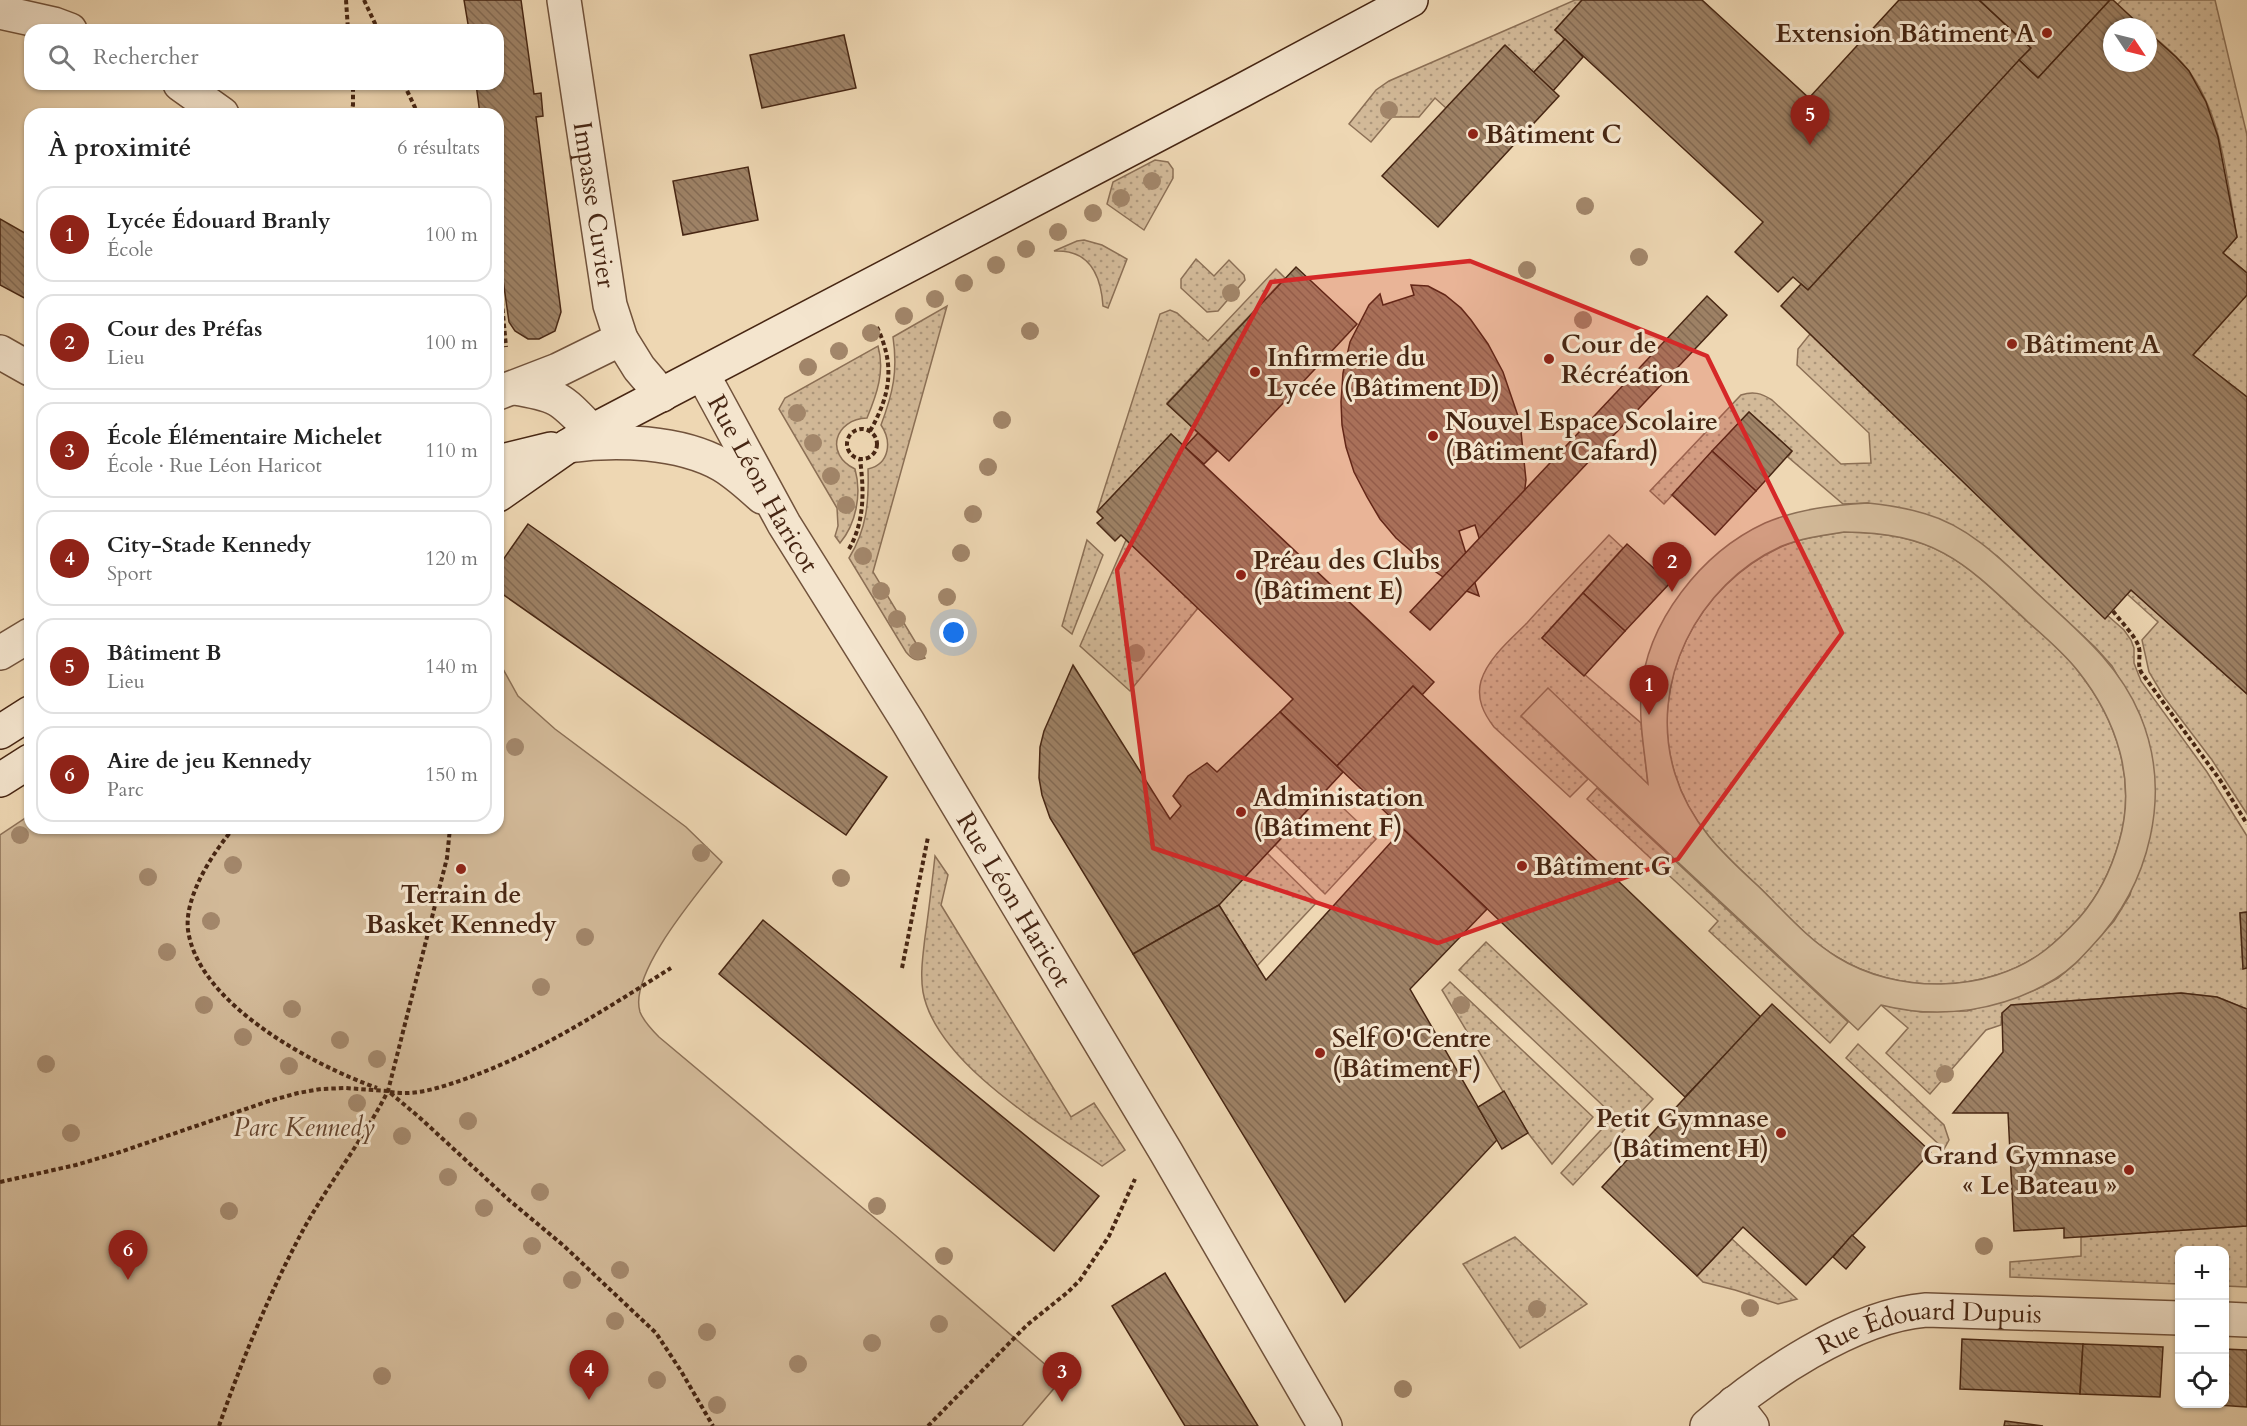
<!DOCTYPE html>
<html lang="fr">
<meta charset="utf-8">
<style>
body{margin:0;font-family:Cardo,serif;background:#f2f2f2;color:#222}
.controls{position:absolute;right:18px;bottom:18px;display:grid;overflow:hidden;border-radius:12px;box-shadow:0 2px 4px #0004}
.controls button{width:54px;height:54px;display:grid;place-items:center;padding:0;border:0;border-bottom:2px solid #e0e0e0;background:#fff;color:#222;font:30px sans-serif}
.compass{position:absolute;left:2103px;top:18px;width:54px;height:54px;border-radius:50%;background:#fff;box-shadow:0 2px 4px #0004;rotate:125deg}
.you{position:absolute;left:954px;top:633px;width:21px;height:21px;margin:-15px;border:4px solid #fff;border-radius:50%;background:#1a73e8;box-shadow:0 0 0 9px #1a73e833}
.badge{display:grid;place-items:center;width:39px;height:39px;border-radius:50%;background:#8f2418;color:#fff;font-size:20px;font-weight:700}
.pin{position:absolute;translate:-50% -50px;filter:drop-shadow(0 2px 3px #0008)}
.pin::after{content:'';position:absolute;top:32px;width:21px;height:18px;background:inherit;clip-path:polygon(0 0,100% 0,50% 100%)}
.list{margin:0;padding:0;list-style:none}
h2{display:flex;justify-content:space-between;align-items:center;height:78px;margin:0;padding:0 24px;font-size:26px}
h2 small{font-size:20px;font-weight:400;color:#767676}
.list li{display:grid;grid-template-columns:39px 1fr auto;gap:18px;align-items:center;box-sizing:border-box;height:96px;margin:0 12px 12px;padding:0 12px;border:2px solid #e0e0e0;border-radius:18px}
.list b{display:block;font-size:22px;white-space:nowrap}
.list p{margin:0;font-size:20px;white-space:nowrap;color:#767676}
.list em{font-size:20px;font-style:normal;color:#767676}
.icon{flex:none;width:33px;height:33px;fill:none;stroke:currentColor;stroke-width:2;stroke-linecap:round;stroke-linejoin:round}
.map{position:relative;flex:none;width:2247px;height:1426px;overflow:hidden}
.search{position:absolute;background:#fff;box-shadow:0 2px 4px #0004;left:24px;top:24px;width:480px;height:66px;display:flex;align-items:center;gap:15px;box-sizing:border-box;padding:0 21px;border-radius:18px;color:#767676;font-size:22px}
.panel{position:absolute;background:#fff;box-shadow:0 2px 4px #0004;left:24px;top:108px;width:480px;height:726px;border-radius:18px}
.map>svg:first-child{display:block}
.grass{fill:url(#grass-dots);stroke:#8c7056;stroke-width:1.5}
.green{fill:#d2b998;stroke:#8c7056;stroke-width:1.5;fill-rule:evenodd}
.building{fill:url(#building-back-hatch);stroke:#472613;stroke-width:1.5}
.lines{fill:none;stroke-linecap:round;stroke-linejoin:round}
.minor-casing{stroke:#71523b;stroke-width:36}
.tertiary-casing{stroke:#71523b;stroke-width:36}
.secondary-casing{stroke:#472613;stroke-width:36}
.path{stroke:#472613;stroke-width:4;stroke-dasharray:4.5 3;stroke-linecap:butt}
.minor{stroke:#f4e5ce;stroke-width:33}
.tertiary{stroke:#f4e5ce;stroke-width:33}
.secondary{stroke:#f4e5ce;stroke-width:33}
.tree{fill:#a2866a}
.marked{fill:#d62828;fill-opacity:0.2;stroke:#d62828;stroke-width:4.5;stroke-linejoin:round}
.poi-dot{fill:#8f2418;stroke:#f4e5ce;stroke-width:2}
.labels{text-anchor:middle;stroke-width:6;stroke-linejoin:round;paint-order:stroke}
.poi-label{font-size:26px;font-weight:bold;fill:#472613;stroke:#f4e5ce;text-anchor:start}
.street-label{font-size:26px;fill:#472613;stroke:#f4e5ce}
.park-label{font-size:26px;font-style:italic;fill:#63432e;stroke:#f4e5ce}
</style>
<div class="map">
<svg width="2247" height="1426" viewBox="0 0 2247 1426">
<defs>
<pattern id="grass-dots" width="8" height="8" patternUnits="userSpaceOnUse" patternTransform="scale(1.5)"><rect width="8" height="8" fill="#d2b998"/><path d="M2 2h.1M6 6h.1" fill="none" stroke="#ac967b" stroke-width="1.8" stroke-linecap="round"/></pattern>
<pattern id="building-back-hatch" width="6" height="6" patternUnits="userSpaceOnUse" patternTransform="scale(1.5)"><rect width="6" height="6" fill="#9e8266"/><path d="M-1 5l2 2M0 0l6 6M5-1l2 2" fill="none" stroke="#836a53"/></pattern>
</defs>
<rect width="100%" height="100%" fill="#eed7b3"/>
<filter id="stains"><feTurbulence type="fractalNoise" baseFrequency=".00333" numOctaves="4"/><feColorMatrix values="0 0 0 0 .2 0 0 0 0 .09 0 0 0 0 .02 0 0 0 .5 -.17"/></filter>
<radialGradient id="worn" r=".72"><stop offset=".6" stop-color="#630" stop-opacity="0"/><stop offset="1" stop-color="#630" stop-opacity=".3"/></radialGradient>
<g class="grass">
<polygon points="1575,0 1582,0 1555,30 1565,39 1533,73 1504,46 1446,108 1435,98 1419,117 1392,117 1371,142 1349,124 1376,90 1389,81"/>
<path d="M2122 0H2215L2247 135V273L2223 253 2237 237C2227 182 2223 116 2188 70 2177 55 2162 44 2148 32V27H2142L2117 5Z"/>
<polygon points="1155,160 1168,162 1173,169 1173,178 1144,230 1107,204 1113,182"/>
<path d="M1084 240 1102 245 1127 259 1108 308 1103 306C1101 276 1090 249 1054 251L1077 241Z"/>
<polygon points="1196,259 1214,276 1229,260 1244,275 1245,280 1218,311 1207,312 1181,288 1181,279"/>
<polygon points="1276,269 1285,278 1167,403 1198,433 1185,447 1171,434 1097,512 1160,314 1170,310 1177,313 1208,341"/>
<polygon points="2247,295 2247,397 2193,355"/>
<path d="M947 306 873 572 925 658C916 662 912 659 906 652L849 558C867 529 869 501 868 469 890 464 892 441 881 425 893 393 898 371 893 337Z"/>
<path d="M1810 334 2105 618 2108 616 2124 630 2131 640 2134 648V663L2141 681 2207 772 2247 836V912L2240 913 2243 968H2247V1009L2217 997 2181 993 2011 1005 2002 1013 2001 1025 1986 1030 1930 1094 1886 1053 1908 1028 1881 1005 1921 1012 1967 1011 2014 998 2037 989 2058 978 2077 962 2114 921 2130 895 2154 801 2153 771 2149 743 2140 715 2112 666 2095 647 1997 556 1868 503 1843 504 1788 457 1792 451 1749 412 1664 504 1650 491 1741 395C1753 391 1761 393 1772 400L1841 464 1871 463 1869 433 1797 365 1798 349Z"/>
<path d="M878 346C885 371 877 394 867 418 835 419 824 454 855 469 862 494 856 524 840 543L835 536 838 526 837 508 779 409 785 398Z"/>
<path d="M1844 532C1937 533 1964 562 2028 622 2045 637 2064 653 2078 671 2117 720 2137 781 2119 842 2111 870 2099 895 2080 917 2069 929 2057 941 2044 951 1987 994 1896 994 1837 957 1807 939 1783 910 1758 886 1722 853 1690 823 1675 774 1647 683 1697 584 1783 546 1802 538 1824 535 1844 532Z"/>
<path d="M1609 535 1623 548 1542 638 1641 723 1648 785 1522 717 1588 779 1570 797 1494 727C1484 714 1476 699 1481 681 1488 658 1511 639 1527 623 1554 593 1582 564 1609 535Z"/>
<polygon points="1087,540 1103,555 1072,634 1062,626"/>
<polygon points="1126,540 1198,608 1130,691 1080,646"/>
<polygon points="2131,590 2247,694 2247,814 2212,760 2164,697 2149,672 2142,640 2158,622 2127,594"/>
<polygon points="1597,788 1848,1022 1830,1043 1709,931 1718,921 1587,799"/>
<polygon points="1325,791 1376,839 1325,894 1275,845"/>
<polygon points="1267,853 1317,902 1257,966 1219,905"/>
<path d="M935 856 948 875 941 905 1071 1117 1094 1103 1125 1150 1102 1166C1046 1127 936 1063 923 992 920 974 923 955 925 937 929 910 932 883 935 856Z"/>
<polygon points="1486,942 1653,1099 1573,1185 1561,1173 1614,1116 1459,970"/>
<polygon points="1450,982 1593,1117 1552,1164 1528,1133 1442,990"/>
<polygon points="1858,1044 1944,1125 1949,1140 1944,1149 1846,1058"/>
<polygon points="2247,1226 2247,1287 2225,1286 2224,1250 2180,1250 2179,1284 2010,1277 2010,1262 2081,1256 2081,1237"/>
<polygon points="1515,1237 1587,1304 1520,1348 1463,1264"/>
<polygon points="1732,1239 1797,1299 1778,1304 1735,1290 1703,1282 1697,1276"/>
</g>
<g class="green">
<path d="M1868 503C1887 505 1907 508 1926 514 1971 527 2005 563 2039 595 2078 631 2119 664 2140 715 2173 794 2150 885 2092 946 2081 958 2070 970 2055 979 2003 1011 1940 1020 1881 1005L1858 1030 1521 716 1548 688 1648 784C1645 754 1639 724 1641 693 1646 622 1702 552 1765 523 1798 509 1833 505 1868 503ZM1844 532C1937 533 1964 562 2028 622 2045 637 2064 653 2078 671 2117 720 2137 781 2119 842 2111 870 2099 895 2080 917 2069 929 2057 941 2044 951 1987 994 1896 994 1837 957 1807 939 1783 910 1758 886 1722 853 1690 823 1675 774 1647 684 1697 584 1782 546 1802 538 1824 535 1844 532Z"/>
<path d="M498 660 518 696 555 729 686 827 722 862C699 892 628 973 640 1012 644 1022 652 1030 659 1037L895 1235 1062 1379 1022 1426H0V835L30 815V828H498Z"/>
</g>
<g class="building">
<polygon points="464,0 521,0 534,94 541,93 543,116 536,117 561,312 555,331 539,339 528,339 515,331 509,322 498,244 498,114 480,114 476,84 498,84 498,30 469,30"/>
<polygon points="1582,0 1702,0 1809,98 1899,0 1979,0 2031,48 1808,290 1793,277 1778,292 1735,252 1763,222 1555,30"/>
<polygon points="1979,0 2110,0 2038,78 2019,60 2031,48"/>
<polygon points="2110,0 2113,0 2142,27 2112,27 2112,63 2148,63 2148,32 2176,57 2189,71 2206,102 2218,137 2237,237 2223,253 2247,273 2247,295 2193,355 2247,397 2247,694 2131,590 2105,619 1781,306 1801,284 1808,290 2019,60 2038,78"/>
<polygon points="844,35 856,88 762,108 750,55"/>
<polygon points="1565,39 1583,57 1553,91 1533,73"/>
<polygon points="1505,45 1559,96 1438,227 1382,176"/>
<polygon points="748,167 758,220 683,235 673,181"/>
<polygon points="0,219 30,236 30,301 0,285"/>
<polygon points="1296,267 1357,324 1229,461 1167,404"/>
<polygon points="1411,285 1428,286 1445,295 1461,308 1471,320 1488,344 1503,372 1520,422 1526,480 1520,527 1481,544 1475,525 1459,531 1479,596 1459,588 1433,570 1396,538 1380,519 1367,497 1354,472 1346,447 1342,425 1341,402 1343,373 1350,342 1369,305 1380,294 1383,305 1414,295"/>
<polygon points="1707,296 1727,315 1430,630 1410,612"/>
<polygon points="1749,412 1792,451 1756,491 1712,451"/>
<polygon points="1198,433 1217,451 1204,464 1185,447"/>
<polygon points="1171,434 1434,682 1422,695 1413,686 1337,766 1280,712 1293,699 1121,535 1115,541 1097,523 1103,518 1097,512"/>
<polygon points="1712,451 1756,491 1715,535 1672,495"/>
<polygon points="528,524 887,777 846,835 498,591 498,567"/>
<polygon points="1627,544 1670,583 1625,631 1583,593"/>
<polygon points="1583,593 1625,631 1584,676 1542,638"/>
<polygon points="1073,665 1170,819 1181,806 1173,796 1188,776 1207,763 1217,772 1280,712 1343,772 1219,905 1133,954 1050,818 1042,795 1039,778 1040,747 1044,731"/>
<polygon points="1413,686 1761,1017 1685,1097 1337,766"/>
<polygon points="1403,829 1487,909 1410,989 1497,1140 1345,1302 1133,954 1219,905 1266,980"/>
<polygon points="2247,912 2247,968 2243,969 2240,913"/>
<polygon points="763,920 1099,1196 1054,1251 719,974"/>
<polygon points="2181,993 2217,997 2247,1009 2247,1226 2064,1238 2064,1228 2014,1231 2008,1113 1953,1113 2003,1052 2002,1013 2011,1005"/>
<polygon points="1772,1004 1931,1152 1806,1285 1743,1227 1697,1276 1602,1187"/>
<polygon points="1504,1091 1528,1133 1502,1149 1478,1107"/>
<polygon points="1852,1235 1865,1247 1846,1269 1833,1257"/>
<polygon points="1165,1273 1258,1426 1185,1426 1112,1306"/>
<polygon points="1962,1339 2083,1344 2080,1394 1960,1389"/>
<polygon points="2083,1344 2163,1347 2160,1397 2080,1394"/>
<polygon points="2224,1349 2247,1350 2247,1407 2203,1404 2224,1404"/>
<polygon points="2005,1421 2043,1426 2004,1426"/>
</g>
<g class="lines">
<g class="minor-casing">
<g id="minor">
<path id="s1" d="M564 0 610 305 621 339 639 368 662 395"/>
<polyline points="0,12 54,24 70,30"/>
<polyline points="180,84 222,114"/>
<polyline points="0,352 30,369"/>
<path d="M514 388C559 395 561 399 592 431"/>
<polyline points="498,393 558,370 621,339"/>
<polyline points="0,653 30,635"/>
<polyline points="2224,1319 2247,1320"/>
<polyline points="1734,1403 1752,1426"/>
<path id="s2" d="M1707 1426C1762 1378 1852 1316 1926 1310L2180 1318"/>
</g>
</g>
<g class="tertiary-casing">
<g id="tertiary">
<path id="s3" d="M703 375 784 524 908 722 1166 1152 1325 1426"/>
<path d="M568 446C615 439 679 441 722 465 737 474 749 485 762 497"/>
</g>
</g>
<g class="secondary-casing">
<g id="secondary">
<polyline points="498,462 551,449"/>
<polyline points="498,495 568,446 592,431 1241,91 1411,0"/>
<polyline points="0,732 30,713"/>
<polyline points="0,780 30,761"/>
</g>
</g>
<g class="path">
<polyline points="346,0 348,30"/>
<polyline points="364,0 378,30"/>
<polyline points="404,84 418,114"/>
<polyline points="351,114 353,105 353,84"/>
<polyline points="498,279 502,303 506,347"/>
<circle cx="862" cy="444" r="15"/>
<path d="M870 431C891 394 895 365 877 327"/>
<path d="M849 549C865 521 864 490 860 459"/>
<path d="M2113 611C2119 620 2137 637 2139 648 2141 656 2137 663 2141 672L2220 780 2247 824"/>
<path d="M234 828C213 852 184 897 188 930 198 1004 313 1065 377 1088"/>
<polyline points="902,968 928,837"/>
<path d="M390 1092C415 1096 439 1088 462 1080 537 1054 604 1010 671 968"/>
<polyline points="0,1182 76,1165 120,1152 269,1101 298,1093 321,1089 345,1088 388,1091 419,1117 509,1200 564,1246 656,1333 681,1371 713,1426"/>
<path d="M219 1426C242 1360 269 1294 302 1232 328 1184 363 1140 388 1091L447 858 450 828"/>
<polyline points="928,1426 1027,1325 1068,1292 1080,1280 1109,1236 1135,1179"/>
</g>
<use href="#minor" class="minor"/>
<use href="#tertiary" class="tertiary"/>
<use href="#secondary" class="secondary"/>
</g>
<g class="tree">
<circle cx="1389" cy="110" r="9"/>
<circle cx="1152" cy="181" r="9"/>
<circle cx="1121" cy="198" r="9"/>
<circle cx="1585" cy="206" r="9"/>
<circle cx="1093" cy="213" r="9"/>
<circle cx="1058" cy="232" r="9"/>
<circle cx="1026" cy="249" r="9"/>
<circle cx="1639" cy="257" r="9"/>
<circle cx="996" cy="265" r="9"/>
<circle cx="1527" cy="270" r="9"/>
<circle cx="964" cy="283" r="9"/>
<circle cx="1231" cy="293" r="9"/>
<circle cx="935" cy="299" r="9"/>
<circle cx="904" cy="316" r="9"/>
<circle cx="1583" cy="320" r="9"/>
<circle cx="1030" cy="331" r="9"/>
<circle cx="871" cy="333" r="9"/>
<circle cx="839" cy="351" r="9"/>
<circle cx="808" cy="367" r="9"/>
<circle cx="797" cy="413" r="9"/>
<circle cx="1002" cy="420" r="9"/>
<circle cx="813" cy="443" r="9"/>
<circle cx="988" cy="467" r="9"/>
<circle cx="831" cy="476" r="9"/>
<circle cx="846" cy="505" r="9"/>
<circle cx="973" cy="514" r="9"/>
<circle cx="961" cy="553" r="9"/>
<circle cx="863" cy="556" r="9"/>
<circle cx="881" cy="591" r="9"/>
<circle cx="947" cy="597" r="9"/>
<circle cx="897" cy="619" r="9"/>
<circle cx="918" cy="651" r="9"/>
<circle cx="1136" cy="653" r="9"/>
<circle cx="515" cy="747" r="9"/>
<circle cx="20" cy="835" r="9"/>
<circle cx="701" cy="853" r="9"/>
<circle cx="233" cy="865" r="9"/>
<circle cx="148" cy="877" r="9"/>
<circle cx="841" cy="878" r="9"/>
<circle cx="211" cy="921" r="9"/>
<circle cx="585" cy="937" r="9"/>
<circle cx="167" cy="952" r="9"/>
<circle cx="541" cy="987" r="9"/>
<circle cx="204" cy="1005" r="9"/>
<circle cx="1461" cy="1005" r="9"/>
<circle cx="292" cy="1009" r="9"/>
<circle cx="243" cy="1037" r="9"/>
<circle cx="340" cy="1040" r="9"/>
<circle cx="377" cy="1059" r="9"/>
<circle cx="46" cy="1064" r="9"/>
<circle cx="289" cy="1066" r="9"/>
<circle cx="1945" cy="1074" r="9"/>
<circle cx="357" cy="1103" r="9"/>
<circle cx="468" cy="1121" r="9"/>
<circle cx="71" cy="1133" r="9"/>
<circle cx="402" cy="1136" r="9"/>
<circle cx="448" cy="1177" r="9"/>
<circle cx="540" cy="1192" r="9"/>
<circle cx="877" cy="1206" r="9"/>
<circle cx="484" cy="1208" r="9"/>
<circle cx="229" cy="1211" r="9"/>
<circle cx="532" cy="1246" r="9"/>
<circle cx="1984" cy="1246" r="9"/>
<circle cx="944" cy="1256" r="9"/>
<circle cx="620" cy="1270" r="9"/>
<circle cx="572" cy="1280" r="9"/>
<circle cx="1750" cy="1308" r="9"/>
<circle cx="1537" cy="1309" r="9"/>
<circle cx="615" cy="1321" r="9"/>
<circle cx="939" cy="1324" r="9"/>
<circle cx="707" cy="1332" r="9"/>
<circle cx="872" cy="1343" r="9"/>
<circle cx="798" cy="1364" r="9"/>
<circle cx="382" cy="1376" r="9"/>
<circle cx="657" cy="1380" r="9"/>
<circle cx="1403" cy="1389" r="9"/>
<circle cx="717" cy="1405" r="9"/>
</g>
<path class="marked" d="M1470 261 1707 356 1842 633 1678 859 1438 943 1153 848 1117 570 1271 282Z"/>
<g class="poi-dot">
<circle cx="2047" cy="33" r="6"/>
<circle cx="1473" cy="134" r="6"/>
<circle cx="2012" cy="344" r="6"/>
<circle cx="1549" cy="359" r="6"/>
<circle cx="1255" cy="372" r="6"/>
<circle cx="1433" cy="436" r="6"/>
<circle cx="1241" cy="575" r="6"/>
<circle cx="1241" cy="812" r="6"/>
<circle cx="1522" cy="866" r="6"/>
<circle cx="461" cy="869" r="6"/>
<circle cx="1320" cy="1053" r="6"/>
<circle cx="1781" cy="1133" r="6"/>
<circle cx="2129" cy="1170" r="6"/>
</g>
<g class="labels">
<g class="poi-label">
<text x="2035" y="42" text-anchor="end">Extension Bâtiment A</text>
<text x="1485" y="143">Bâtiment C</text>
<text x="1561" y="353">Cour de<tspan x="1561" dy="30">Récréation</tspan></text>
<text x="2024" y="353">Bâtiment A</text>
<text x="1267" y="366">Infirmerie du<tspan x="1267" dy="30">Lycée (Bâtiment D)</tspan></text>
<text x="1445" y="430">Nouvel Espace Scolaire<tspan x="1445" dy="30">(Bâtiment Cafard)</tspan></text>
<text x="1253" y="569">Préau des Clubs<tspan x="1253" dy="30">(Bâtiment E)</tspan></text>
<text x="1253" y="806">Administation<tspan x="1253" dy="30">(Bâtiment F)</tspan></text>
<text x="1534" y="875">Bâtiment G</text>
<text x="461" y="903" text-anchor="middle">Terrain de<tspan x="461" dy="30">Basket Kennedy</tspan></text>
<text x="1332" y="1047">Self O'Centre<tspan x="1332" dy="30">(Bâtiment F)</tspan></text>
<text x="1769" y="1127" text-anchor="end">Petit Gymnase<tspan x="1769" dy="30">(Bâtiment H)</tspan></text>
<text x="2117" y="1164" text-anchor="end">Grand Gymnase<tspan x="2117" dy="30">« Le Bateau »</tspan></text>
</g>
<g class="street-label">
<text dy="9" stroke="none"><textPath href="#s1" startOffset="207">Impasse Cuvier</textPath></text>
<text dy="9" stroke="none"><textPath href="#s3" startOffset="124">Rue Léon Haricot</textPath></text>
<text dy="9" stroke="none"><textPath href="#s3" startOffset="610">Rue Léon Haricot</textPath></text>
<text dy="9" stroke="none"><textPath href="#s2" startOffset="252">Rue Édouard Dupuis</textPath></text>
</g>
<g class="park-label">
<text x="304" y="1136">Parc Kennedy</text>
</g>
</g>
<rect width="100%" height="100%" filter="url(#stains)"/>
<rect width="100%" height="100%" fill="url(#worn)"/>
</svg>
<div class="controls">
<button>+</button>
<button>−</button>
<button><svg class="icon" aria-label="locate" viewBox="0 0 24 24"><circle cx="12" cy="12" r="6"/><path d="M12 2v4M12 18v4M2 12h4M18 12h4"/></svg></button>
</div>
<svg class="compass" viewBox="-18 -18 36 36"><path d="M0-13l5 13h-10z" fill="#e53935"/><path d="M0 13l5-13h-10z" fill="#767676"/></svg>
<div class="you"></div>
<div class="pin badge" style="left:1649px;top:715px">1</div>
<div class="pin badge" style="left:1672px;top:592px">2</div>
<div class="pin badge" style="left:1062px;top:1402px">3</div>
<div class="pin badge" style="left:589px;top:1400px">4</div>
<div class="pin badge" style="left:1810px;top:145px">5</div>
<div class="pin badge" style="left:128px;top:1280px">6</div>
<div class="search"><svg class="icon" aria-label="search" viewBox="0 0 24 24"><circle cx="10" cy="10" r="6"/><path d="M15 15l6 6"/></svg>Rechercher</div>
<section class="panel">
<h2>À proximité<small>6 résultats</small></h2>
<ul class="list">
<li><span class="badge">1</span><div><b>Lycée Édouard Branly</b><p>École</p></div><em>100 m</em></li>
<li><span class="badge">2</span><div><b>Cour des Préfas</b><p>Lieu</p></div><em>100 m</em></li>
<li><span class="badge">3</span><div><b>École Élémentaire Michelet</b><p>École · Rue Léon Haricot</p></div><em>110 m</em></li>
<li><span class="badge">4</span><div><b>City-Stade Kennedy</b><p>Sport</p></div><em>120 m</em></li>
<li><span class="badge">5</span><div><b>Bâtiment B</b><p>Lieu</p></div><em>140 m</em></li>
<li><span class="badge">6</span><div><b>Aire de jeu Kennedy</b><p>Parc</p></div><em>150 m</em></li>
</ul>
</section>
</div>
